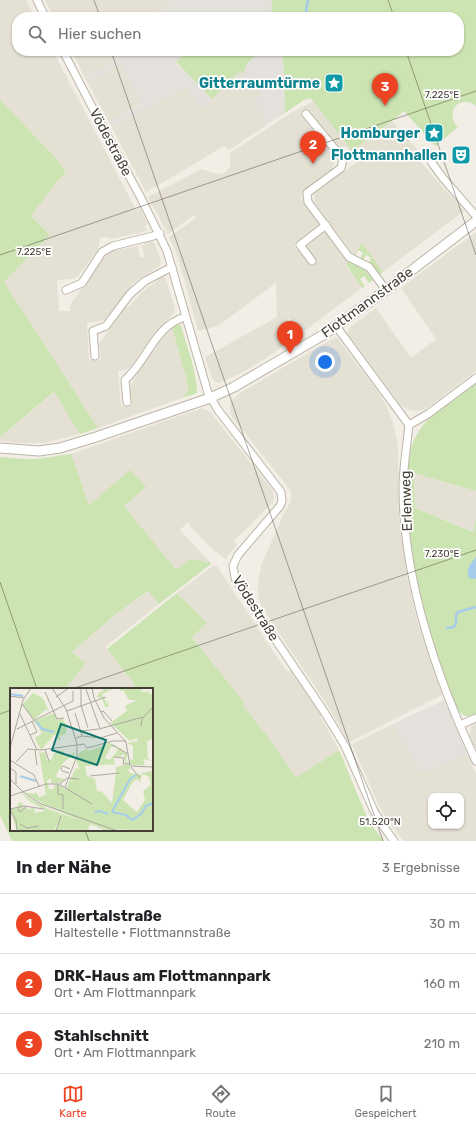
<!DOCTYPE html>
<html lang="de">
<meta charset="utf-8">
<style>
body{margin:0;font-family:Rubik,sans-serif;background:#f2f2f2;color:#202124}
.controls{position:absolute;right:12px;bottom:12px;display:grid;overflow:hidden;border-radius:8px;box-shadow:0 1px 3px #0004}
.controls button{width:36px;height:36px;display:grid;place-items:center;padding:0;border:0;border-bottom:1px solid #e0e0e0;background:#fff;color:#202124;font:20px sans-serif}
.you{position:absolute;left:325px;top:362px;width:14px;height:14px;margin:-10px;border:3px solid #fff;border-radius:50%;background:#1a73e8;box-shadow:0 0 0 6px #1a73e833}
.badge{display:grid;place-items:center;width:26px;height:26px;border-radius:50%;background:#ec4423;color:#fff;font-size:13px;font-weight:700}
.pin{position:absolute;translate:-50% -33px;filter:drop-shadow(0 1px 2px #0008)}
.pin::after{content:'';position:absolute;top:21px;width:14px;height:12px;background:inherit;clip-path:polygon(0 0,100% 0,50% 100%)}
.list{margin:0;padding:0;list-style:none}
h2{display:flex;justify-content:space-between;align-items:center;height:52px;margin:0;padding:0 16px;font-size:17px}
h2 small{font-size:13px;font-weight:400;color:#757577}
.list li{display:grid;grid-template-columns:26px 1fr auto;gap:12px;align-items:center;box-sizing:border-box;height:60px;padding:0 16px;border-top:1px solid #e0e0e0}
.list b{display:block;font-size:15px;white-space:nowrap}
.list p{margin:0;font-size:13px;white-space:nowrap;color:#757577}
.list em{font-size:13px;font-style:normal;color:#757577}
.icon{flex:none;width:22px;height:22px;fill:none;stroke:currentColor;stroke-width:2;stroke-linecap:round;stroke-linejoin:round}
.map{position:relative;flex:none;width:476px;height:841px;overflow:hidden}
.search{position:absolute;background:#fff;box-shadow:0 1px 3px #0004;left:12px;right:12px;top:12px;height:44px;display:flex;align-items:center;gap:10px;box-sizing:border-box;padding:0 14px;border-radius:16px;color:#757577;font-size:15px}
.sheet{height:232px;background:#fff}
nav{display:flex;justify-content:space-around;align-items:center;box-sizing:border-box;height:56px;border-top:1px solid #e0e0e0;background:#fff;font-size:11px;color:#757577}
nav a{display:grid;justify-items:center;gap:2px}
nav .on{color:#ec4423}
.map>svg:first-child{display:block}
.residential{fill:#e5e0d4;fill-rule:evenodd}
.industrial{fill:#e4e0db}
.green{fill:#cce4b1}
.water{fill:#a5cdeb}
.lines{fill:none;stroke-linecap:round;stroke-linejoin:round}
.stream{stroke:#a5cdeb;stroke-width:2.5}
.minor-casing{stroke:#bcb6a9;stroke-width:9}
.tertiary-casing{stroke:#bcb6a9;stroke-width:11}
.minor{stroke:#fff;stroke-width:7}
.tertiary{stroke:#fff;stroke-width:9}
.ticks{fill:none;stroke:#443f36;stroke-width:1;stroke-opacity:0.45}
.labels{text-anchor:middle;stroke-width:3.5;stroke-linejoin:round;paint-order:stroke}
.culture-label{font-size:14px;font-weight:bold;fill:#0d838f;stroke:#fff;text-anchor:end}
.street-label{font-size:14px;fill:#443f36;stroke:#fff}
.inset-river{fill:none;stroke:#a5cdeb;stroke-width:2}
.inset-road{fill:none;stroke:#aca8a0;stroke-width:1}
.view{fill:#0f766e;fill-opacity:0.15;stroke:#0f766e;stroke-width:2}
.inset-edge{fill:none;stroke:#443f36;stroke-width:2}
.ticks-label{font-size:10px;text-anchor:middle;fill:#443f36;stroke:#fff;stroke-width:3.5;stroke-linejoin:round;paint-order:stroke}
</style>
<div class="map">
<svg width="476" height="841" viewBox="0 0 476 841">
<rect width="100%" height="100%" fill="#f2eee6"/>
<g class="residential">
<polygon points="0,0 26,0 35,17 17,17 17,51 53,51 136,210 140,208 148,224 145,226 147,230 139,233 111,239 106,237 100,238 99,245 97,251 78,276 73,279 57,280 59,311 70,311 70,305 107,253 112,251 138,246 140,257 144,257 142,245 144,245 145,242 149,241 153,242 155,245 161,260 160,266 140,278 132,285 105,319 101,321 87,323 89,360 101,360 99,344 126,307 130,306 142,292 157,281 158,278 163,276 166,279 175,309 173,314 155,332 132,365 125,370 118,371 121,406 132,405 130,388 132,382 162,339 171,329 173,331 188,384 188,390 184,396 185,397 98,428 4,282 50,235 31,216 55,184 66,172 55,157 0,100"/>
<polygon points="45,0 172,0 153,17 54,17"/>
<polygon points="72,51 130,51 85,78"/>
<polygon points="121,64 142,103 109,122 89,85 91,82"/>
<polygon points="240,71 262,93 259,109 268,124 229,150 224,146 176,175 146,192 112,128 186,87 202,108"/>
<polygon points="314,101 352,151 392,121 423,156 419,160 464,211 383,272 362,244 354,255 315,203 314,200 315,193 357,162 346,146 335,154 336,160 329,173 301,195 302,198 322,224 298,242 296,242 295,249 300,250 311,264 316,260 306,248 306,244 324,231 326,231 350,261 346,265 362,288 295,338 291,318 287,318 290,341 268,357 243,372 222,382 218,383 215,382 212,378 205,357 277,317 276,283 218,326 198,331 178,257 169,237 196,218 194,215 168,234 148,197 201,169 217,174 224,173 230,167 230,153 294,111"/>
<polygon points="476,232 476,371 427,408 423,410 416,411 407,409 401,405 348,334 349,328 376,308 411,358 436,339 401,288"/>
<polygon points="334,338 337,338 376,389 386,405 393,423 397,441 398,451 399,516 407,576 418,624 442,695 349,742 326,703 283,639 261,605 259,599 258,586 259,576 261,569 260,568 285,511 288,507 291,500 291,491 232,417 230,407 231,401 240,393"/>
<polygon points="55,392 80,434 44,443 20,443 0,441 0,437"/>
<polygon points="202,408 210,412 271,488 273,493 274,497 273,502 234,541 237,545 225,559 216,551 214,551 189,525 188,522 180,530 211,563 191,559 176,571 124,506 145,487 130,471 89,506 71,454"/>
<polygon points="414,473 476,491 476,519 474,532 415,508"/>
<polygon points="214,565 218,567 218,568 287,672 291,670 305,688 322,713 320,716 339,750 296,779 268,737 243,706 244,704 192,636 207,623 177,593"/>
<polygon points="149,591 159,604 105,647 136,685 130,689 65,689 86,663 74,653 72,652 116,614"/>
<path d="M393 724 421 773 467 754 476 774V841H404L391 825 379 806 352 744ZM431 796H461V826H431Z"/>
<polygon points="476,724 476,750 470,737 470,733 471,727"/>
</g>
<g class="industrial">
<polygon points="172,0 272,0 271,17 227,17 224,14 214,17 153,17"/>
<polygon points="130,51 182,51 180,53 182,56 176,63 212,99 202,109 186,87 112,128 109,122 142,104 141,101 121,64 91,82 89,85 85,78"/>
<polygon points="259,51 281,51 284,70 285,113 268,124 259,109 252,102 261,93 243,74 247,63"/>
<polygon points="444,700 467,754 421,773 393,724"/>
</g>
<g class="green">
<path d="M272 0H476V106C460 93 444 112 458 127L436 146 434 145 404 111 392 121 352 151 311 98 304 100 285 113 284 70 281 51H459V17H271Z"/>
<polygon points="182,51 259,51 247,64 243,74 240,71 212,99 176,62 182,56 180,53"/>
<polygon points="0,100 55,157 66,172 55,184 31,216 50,235 4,282 98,428 80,434 54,392 0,437"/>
<polygon points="362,243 383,272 379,275 368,263 371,258 366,255 363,260 360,259 363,253 358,250 355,256 354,255"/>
<polygon points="350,261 365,270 373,280 369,283 364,276 360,279 365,286 362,288 346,264"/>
<path d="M178 324 181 326C187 347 196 369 197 392L195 394 185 397 184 396 188 390V384L173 331 171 328 176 325Z"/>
<path d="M476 384V491L414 473 415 508 473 532 476 519V715C468 718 462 716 457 709 446 680 435 651 426 620 414 581 409 539 408 498 407 477 406 455 416 436 429 413 452 400 472 385Z"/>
<polygon points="71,454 89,505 130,470 146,487 124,506 176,570 191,559 211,563 211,564 159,604 148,591 116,614 72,652 86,663 65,689 11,689 11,830 152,830 152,689 130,689 135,685 107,649 177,593 207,623 192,637 245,704 243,706 268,737 296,778 339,750 369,822 384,841 12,841 0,815 0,457 25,459 36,459"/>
</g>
<path class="water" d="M476 557V579L469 578C465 570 471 563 476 557Z"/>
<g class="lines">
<g class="stream">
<polyline points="305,17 308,0"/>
<path d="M447 628 454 627C457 623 456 620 456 615L458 612 476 607"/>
</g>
<g class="minor-casing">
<g id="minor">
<polyline points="37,0 45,17"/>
<polyline points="63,51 101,124 141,198 167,251 208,393 218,410 281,492 282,501 280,506 238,555 233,566 235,578 271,633 325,713 345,746 374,811 384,827 394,841"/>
<polyline points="306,114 343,159 341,168 307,193 308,202 349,257 369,267 386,290"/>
<polyline points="432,163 443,178 476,216"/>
<polyline points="312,261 300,245 326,225"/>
<polyline points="66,290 82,283 102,252 113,246 153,236 160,233"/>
<path d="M336 326 409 425C407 444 404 463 403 483 402 576 436 677 476 761"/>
<polyline points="95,356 93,331 106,326 130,294 145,281 172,267"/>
<path d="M127 402 125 380C148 360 154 326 185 317"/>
<polyline points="409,425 428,414 476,378"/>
<polyline points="460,725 476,718"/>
</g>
</g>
<g class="tertiary-casing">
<polyline id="tertiary" points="0,448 39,451 60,448 96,437 210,398 234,387 323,335 336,326 386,290 476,221"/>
</g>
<use href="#minor" class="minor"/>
<use href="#tertiary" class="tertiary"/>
</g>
<path class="ticks" d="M94 0 100 17M388 0 394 17M111 51 383 841M406 51 476 255M0 255 476 91M0 582 37 689M72 689 476 550M0 714 11 710M85 830 89 841"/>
<defs>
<g id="sight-square" transform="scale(1)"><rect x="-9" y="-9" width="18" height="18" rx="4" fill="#0f9aa8" stroke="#fff"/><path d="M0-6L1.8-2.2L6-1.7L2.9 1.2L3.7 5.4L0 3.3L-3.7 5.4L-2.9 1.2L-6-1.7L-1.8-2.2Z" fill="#fff"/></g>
<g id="theatre-square" transform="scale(1)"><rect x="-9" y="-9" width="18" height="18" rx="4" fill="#0f9aa8" stroke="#fff"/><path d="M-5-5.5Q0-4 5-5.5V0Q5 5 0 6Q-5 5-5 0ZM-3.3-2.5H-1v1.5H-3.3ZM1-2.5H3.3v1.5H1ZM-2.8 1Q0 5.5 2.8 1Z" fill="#fff"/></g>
</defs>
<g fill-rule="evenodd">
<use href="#sight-square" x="334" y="83"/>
<use href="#sight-square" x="434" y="133"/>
<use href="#theatre-square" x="461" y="155"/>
</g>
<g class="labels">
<g class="culture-label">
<text x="320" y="88">Gitterraumtürme</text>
<text x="420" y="138">Homburger</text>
<text x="447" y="160">Flottmannhallen</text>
</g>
<g class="street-label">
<text transform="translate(111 142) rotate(62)" y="5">Vödestraße</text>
<text transform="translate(367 302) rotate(-36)" y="5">Flottmannstraße</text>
<text transform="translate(406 501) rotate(-92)" y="5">Erlenweg</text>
<text transform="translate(256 608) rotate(58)" y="5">Vödestraße</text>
</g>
</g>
<g transform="translate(10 688)">
<rect width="143" height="143" fill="#f2eee6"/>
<path d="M92 0H95L96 2 105 0 92 6 97 16 98 12 99 19H95L92 10 87 9 89 4 94 3ZM109 0H130L134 5 136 3 143 7V50L137 54 138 71 143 73 133 71 135 77H120L119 72 126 71H123V58L117 55 128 53 127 50 120 53 100 35 117 23 115 18 127 12H119L113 2 110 3ZM23 5 31 9 34 12 39 24 36 21 24 32 12 17ZM44 25 48 32 52 31 56 36V46L49 48 51 52 48 53V48L44 47 31 62 25 50 32 45 24 33ZM101 54 100 56 108 59H101L95 70 100 72 109 60 117 67 116 74 119 75 115 76 114 66 107 70 105 67 104 75 107 79 113 77 114 80V77H119L123 83 121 80 118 82 120 85 133 87 130 91 131 95 127 91 122 95 113 112 127 124 135 112 133 103 141 97 139 89 131 85 143 83V143L104 141V143H93V141L80 136 78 143H47L48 134 44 143H7L0 121H7L8 115 13 114 12 119 20 121 21 123V120H25L24 125 34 123V121L19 113 11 105 38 121 70 132 35 117 14 104 24 106 26 104 29 109 33 108 34 105V107H36L29 63 31 65 35 64 38 73 43 70V66L51 62 57 67 67 64 64 66 65 71 61 69 54 74 47 85 46 89 55 91 49 95H41V90L37 93 39 101H44L45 96 52 98 55 102 66 80 69 81 66 71 70 64 76 61 80 63ZM106 76V85L102 115 92 104 87 103 85 91 77 88 75 78Z" fill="#cce4b1" fill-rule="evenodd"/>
<path class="inset-river" d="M0 6 13 8M26 33 32 41 44 44M10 88 26 93M85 124 90 123 98 126M102 124 116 127 122 132 131 126 136 118 143 115M102 124 120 91 126 87"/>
<path class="inset-road" d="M42 0 56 21 67 56V68L55 99M71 0V17L78 40M82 0 84 10 94 30 116 54 120 78M76 1 90 41M35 4 47 31 54 30M0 8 14 10M46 9 59 0M12 16 24 32M57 23 96 9M91 24 93 23 102 33M65 25 72 48M10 26 27 62M131 38 132 31 143 19M9 40 7 41 63 13V3M71 43 89 41 133 29M20 47 27 44 22 33M66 50 72 48 90 50 107 45M101 56 118 66M0 60 13 12 21 0M35 61 39 73M25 62 27 77M104 69 114 70 113 76H120M0 72 24 87 29 98M6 74 18 61 31 62 74 56 77 60 103 53H116M121 78 143 79M121 79 130 90M0 80 6 84V96M59 85 52 83 51 80 53 78 60 81M80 88 109 85M0 91 13 104 31 116 108 143M48 96V106L53 107V121M50 96 57 90 69 91M0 108 36 96H49L82 116M7 120 10 124 17 118M0 121 14 118 34 121M0 122 6 132 7 143M10 136 17 140 29 138M46 143 51 128"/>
<path class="view" d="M51 36 96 52 87 77 42 62Z"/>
<rect width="143" height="143" class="inset-edge"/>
</g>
<g class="ticks-label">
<text x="442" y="98">7.225°E</text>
<text x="34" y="255">7.225°E</text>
<text x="442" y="557">7.230°E</text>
<text x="380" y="825">51.520°N</text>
</g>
</svg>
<div class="controls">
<button><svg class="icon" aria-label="locate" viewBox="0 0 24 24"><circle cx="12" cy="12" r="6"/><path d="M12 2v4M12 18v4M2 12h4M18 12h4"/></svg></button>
</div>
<div class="you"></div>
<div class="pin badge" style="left:290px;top:354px">1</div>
<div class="pin badge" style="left:313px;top:164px">2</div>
<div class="pin badge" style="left:385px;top:106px">3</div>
<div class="search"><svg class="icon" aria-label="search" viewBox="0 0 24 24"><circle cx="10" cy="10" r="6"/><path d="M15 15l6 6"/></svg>Hier suchen</div>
</div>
<section class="sheet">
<h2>In der Nähe<small>3 Ergebnisse</small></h2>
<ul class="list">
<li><span class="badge">1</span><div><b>Zillertalstraße</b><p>Haltestelle · Flottmannstraße</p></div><em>30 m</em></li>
<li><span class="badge">2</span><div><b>DRK-Haus am Flottmannpark</b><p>Ort · Am Flottmannpark</p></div><em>160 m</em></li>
<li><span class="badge">3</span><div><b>Stahlschnitt</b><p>Ort · Am Flottmannpark</p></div><em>210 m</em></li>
</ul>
</section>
<nav>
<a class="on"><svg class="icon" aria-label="map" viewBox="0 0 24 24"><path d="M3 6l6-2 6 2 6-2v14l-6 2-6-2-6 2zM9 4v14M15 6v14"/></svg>Karte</a>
<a><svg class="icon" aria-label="directions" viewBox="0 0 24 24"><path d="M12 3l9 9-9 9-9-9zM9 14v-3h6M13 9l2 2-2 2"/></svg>Route</a>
<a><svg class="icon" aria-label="saved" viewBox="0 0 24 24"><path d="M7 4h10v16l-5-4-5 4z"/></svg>Gespeichert</a>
</nav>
